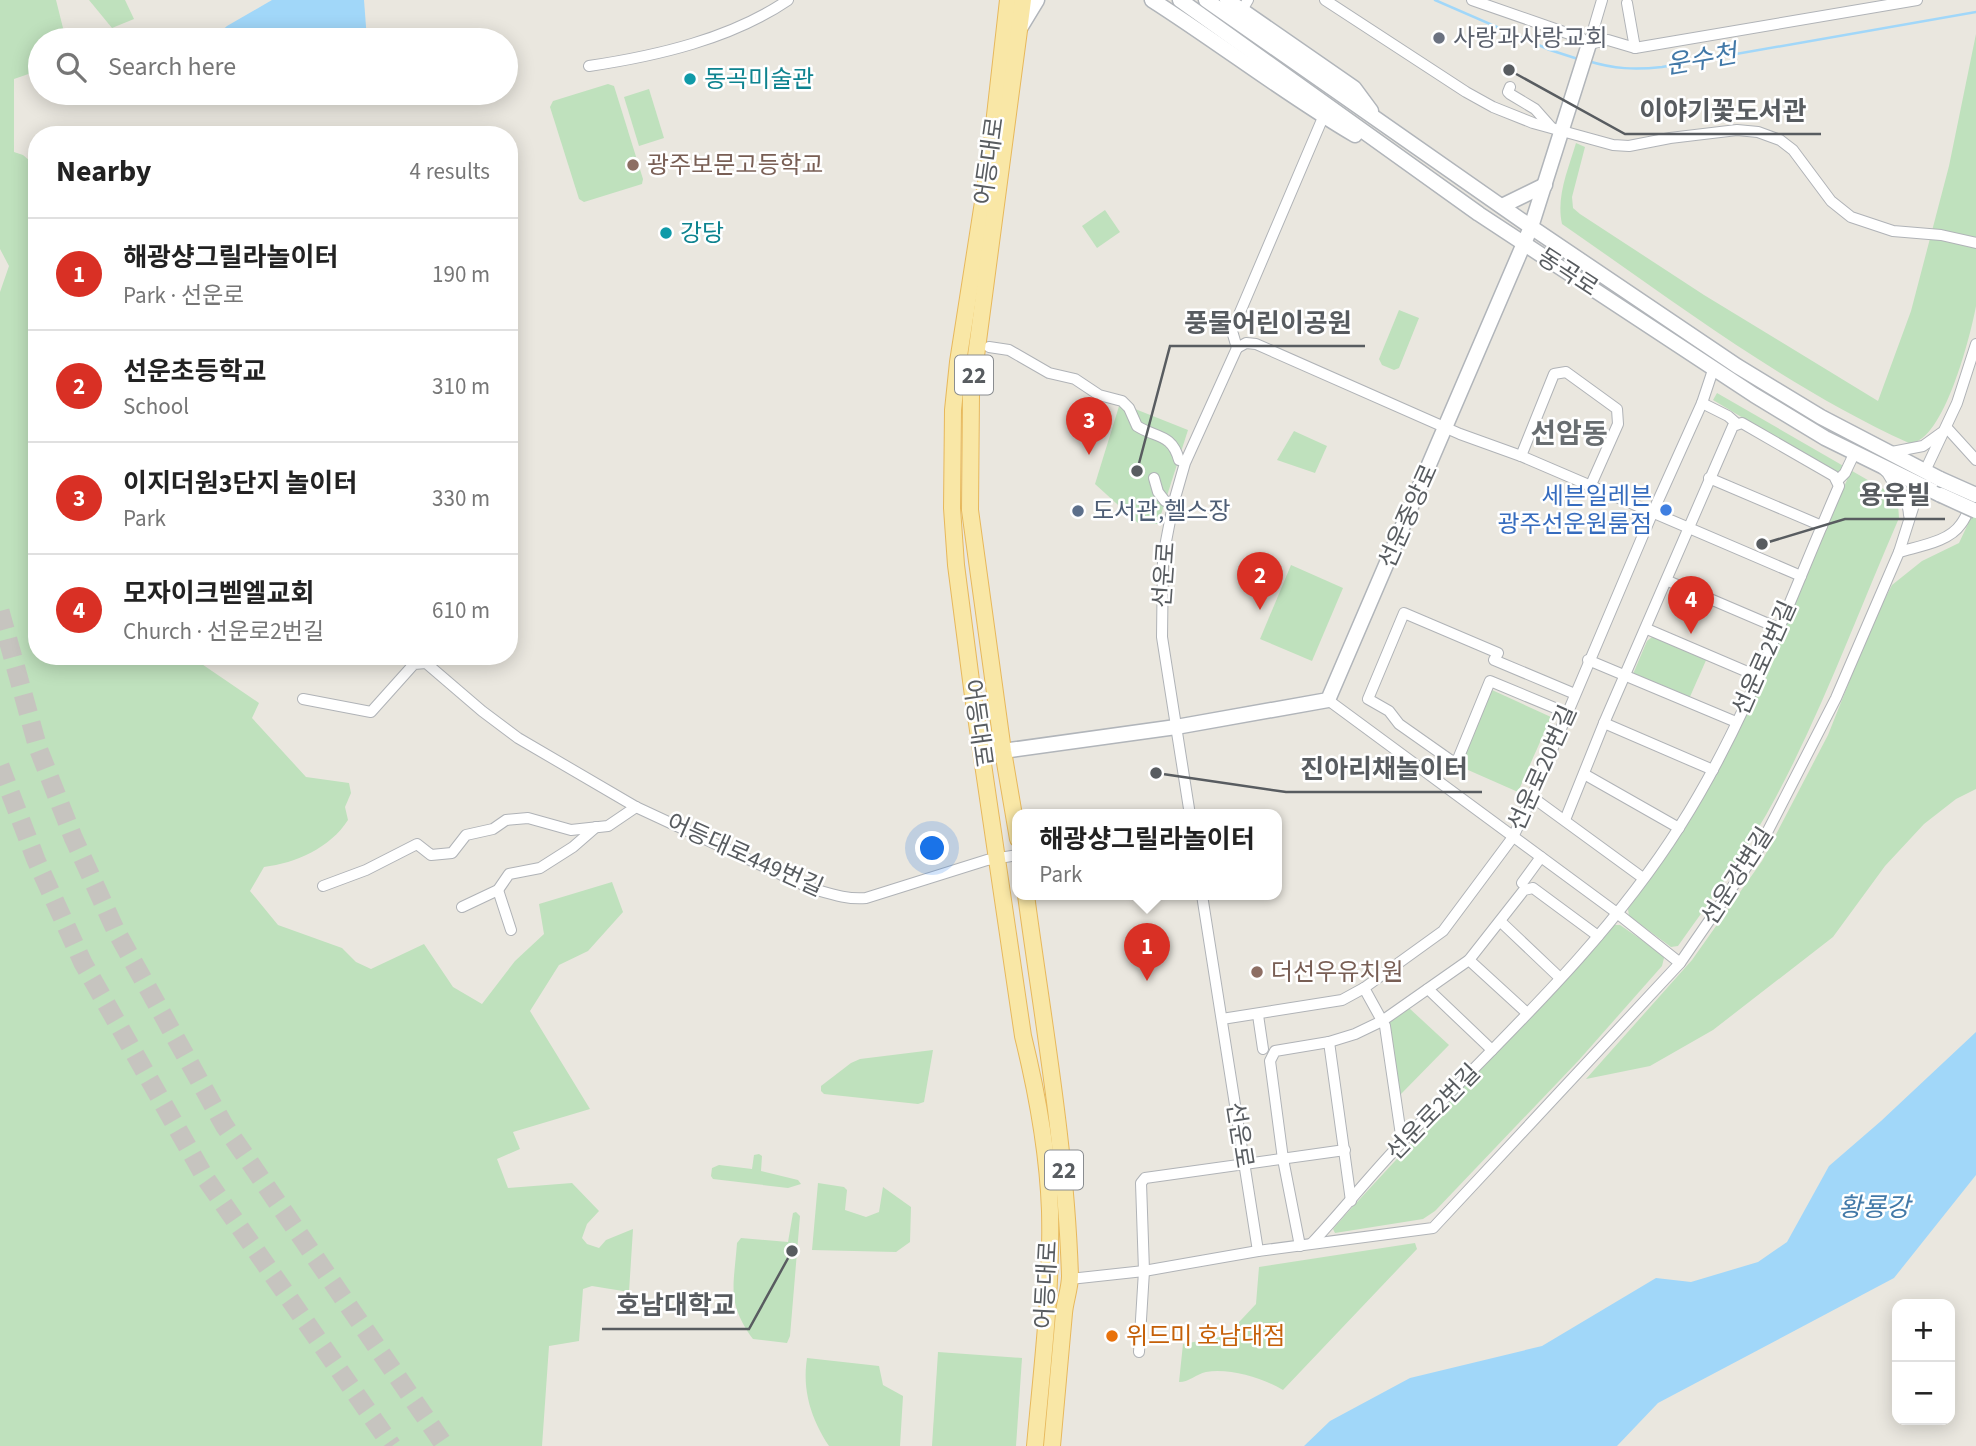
<!DOCTYPE html>
<meta charset="utf-8">
<style>
body{margin:0;font-family:"Source Sans 3","Noto Sans KR",sans-serif;background:#f2f2f2;color:#222}
.controls{position:absolute;right:21px;bottom:21px;display:grid;overflow:hidden;border-radius:14px;box-shadow:0 4px 18px #0003}
.controls button{width:63px;height:63px;display:grid;place-items:center;padding:0;border:0;border-bottom:2px solid #e0e0e0;background:#fff;color:#222;font:35px sans-serif}
.you{position:absolute;left:933px;top:849px;width:24px;height:24px;margin:-18px;border:5px solid #fff;border-radius:50%;background:#1a73e8;box-shadow:0 0 0 10px #1a73e833}
.badge{display:grid;place-items:center;width:46px;height:46px;border-radius:50%;background:#d93025;color:#fff;font-size:23px;font-weight:700}
.pin{position:absolute;translate:-50% -58px;filter:drop-shadow(0 2px 4px #0008)}
.pin::after{content:'';position:absolute;top:37px;width:24px;height:21px;background:inherit;clip-path:polygon(0 0,100% 0,50% 100%)}
.popup{position:absolute;left:1012px;top:809px;width:270px;height:91px;box-sizing:border-box;display:grid;place-content:center;border-radius:14px;background:#fff;filter:drop-shadow(0 2px 5px #0005);font-size:23px;white-space:nowrap;color:#767676}
.popup b{font-size:26px;color:#222}
.popup::after{content:'';position:absolute;left:50%;top:100%;margin-left:-14px;border:14px solid transparent;border-top-color:#fff}
.list{margin:0;padding:0;list-style:none}
h2{display:flex;justify-content:space-between;align-items:center;height:91px;margin:0;padding:0 28px;font-size:30px}
h2 small{font-size:23px;font-weight:400;color:#767676}
.list li{display:grid;grid-template-columns:46px 1fr auto;gap:21px;align-items:center;box-sizing:border-box;height:112px;padding:0 28px;border-top:2px solid #e0e0e0}
.list b{display:block;font-size:26px;white-space:nowrap}
.list p{margin:0;font-size:23px;white-space:nowrap;color:#767676}
.list em{font-size:23px;font-style:normal;color:#767676}
.icon{flex:none;width:38px;height:38px;fill:none;stroke:currentColor;stroke-width:2;stroke-linecap:round;stroke-linejoin:round}
.map{position:relative;flex:none;width:1976px;height:1446px;overflow:hidden}
.search{position:absolute;background:#fff;box-shadow:0 4px 18px #0003;left:28px;top:28px;width:490px;height:77px;display:flex;align-items:center;gap:18px;box-sizing:border-box;padding:0 24px;border-radius:38px;color:#767676;font-size:26px}
.panel{position:absolute;background:#fff;box-shadow:0 4px 18px #0003;left:28px;top:126px;width:490px;height:539px;border-radius:28px}
.map>svg:first-child{display:block}
.green{fill:#bfe1bd}
.water{fill:#a1d7f9}
.lines{fill:none;stroke-linecap:round;stroke-linejoin:round}
.stream{stroke:#a1d7f9;stroke-width:2.5}
.highway-tunnel{stroke:#c6c4bf;stroke-width:19;stroke-dasharray:19 10;stroke-linecap:butt}
.street-casing{stroke:#b0b3b7;stroke-width:12}
.secondary-casing{stroke:#b1b5ba;stroke-width:17}
.primary-casing{stroke:#e7b85c;stroke-width:18}
.street{stroke:#fff;stroke-width:10}
.secondary{stroke:#fff;stroke-width:14}
.primary{stroke:#f9e7a6;stroke-width:16}
.secondary-bridge-casing{stroke:#b1b5ba;stroke-width:17;stroke-linecap:butt}
.secondary-bridge{stroke:#fff;stroke-width:14}
.worship-dot{fill:#6b7280;stroke:#fff;stroke-width:2.5}
.culture-dot{fill:#0f9aa8;stroke:#fff;stroke-width:2.5}
.education-dot{fill:#8d6e63;stroke:#fff;stroke-width:2.5}
.shop-dot{fill:#3f7fe0;stroke:#fff;stroke-width:2.5}
.service-dot{fill:#5c6f8a;stroke:#fff;stroke-width:2.5}
.food-dot{fill:#e8710a;stroke:#fff;stroke-width:2.5}
.labels{text-anchor:middle;stroke-width:5;stroke-linejoin:round;paint-order:stroke}
.shield{fill:#fff;stroke:#8a8d90;stroke-width:2}
.shield-label{font-size:23px;font-weight:bold;fill:#585c60}
.worship-label{font-size:24px;fill:#5b616d;stroke:#fff;text-anchor:start}
.culture-label{font-size:24px;fill:#0d838f;stroke:#fff;text-anchor:start}
.street-label{font-size:24px;fill:#585c60;stroke:#fff}
.education-label{font-size:24px;fill:#785e54;stroke:#fff;text-anchor:start}
.shop-label{font-size:24px;fill:#366cbe;stroke:#fff;text-anchor:end}
.service-label{font-size:24px;fill:#4e5e75;stroke:#fff;text-anchor:start}
.food-label{font-size:24px;fill:#c56008;stroke:#fff;text-anchor:start}
.water-label{font-size:26px;font-style:italic;fill:#4279a8;stroke:#fff}
.quarter-label{font-size:28px;font-weight:bold;fill:#696e71;stroke:#fff}
.leader{fill:none;stroke:#585c60;stroke-width:2.5}
.callout-dot{fill:#585c60;stroke:#fff;stroke-width:2.5}
.callout-label{font-size:26px;text-anchor:middle;font-weight:bold;fill:#585c60;stroke:#fff;stroke-width:5;stroke-linejoin:round;paint-order:stroke}
</style>
<div class="map">
<svg width="1976" height="1446" viewBox="0 0 1976 1446">
<rect width="100%" height="100%" fill="#eae7df"/>
<g class="green">
<path d="M0 0H56L66 40H40V70L14 79V152L23 155 37 167V656H190L259 703 252 718 306 777 349 783 351 793 345 807 348 820C330 848 296 863 264 867L250 891 278 925 342 948 356 962 371 969 424 944 453 987 482 1004 515 961 544 934 539 904 612 882 623 912 588 951 559 965 530 1011 590 1109 513 1132 520 1149 497 1159 508 1188 572 1183 599 1211 587 1224 582 1238 587 1244 599 1248 606 1240 633 1229 629 1292 592 1286 583 1289 579 1341 549 1346 542 1446H0V292L9 266 0 249Z"/>
<polygon points="89,0 125,0 134,19 112,28"/>
<path d="M1976 34C1976 96 1976 158 1976 220 1976 247 1976 280 1976 306 1971 334 1943 445 1909 443 1784 386 1675 302 1562 224 1556 197 1568 170 1576 143L1585 147 1572 197 1573 208 1580 214 1704 295 1878 401 1911 311 1949 166Z"/>
<polygon points="608,84 614,86 643,179 642,184 584,202 579,199 550,107 553,101"/>
<polygon points="649,89 664,138 639,146 624,97"/>
<polygon points="1105,210 1120,232 1097,248 1082,226"/>
<polygon points="1399,310 1419,318 1399,368 1394,370 1382,365 1379,359"/>
<path d="M1717 393 1892 494 1898 504 1899 518C1859 610 1824 706 1777 795 1749 848 1713 897 1678 946L1671 947 1629 916 1628 909 1668 854 1728 750 1847 480 1713 400Z"/>
<polygon points="1120,403 1188,430 1158,524 1138,523 1095,484"/>
<polygon points="1294,431 1327,446 1315,473 1277,460"/>
<polygon points="1976,507 1976,789 1956,799 1924,824 1885,866 1833,937 1713,1030 1650,1066 1586,1079 1692,960 1762,861 1828,735 1873,622 1892,585 1922,561 1959,543"/>
<polygon points="1291,565 1343,588 1312,661 1260,639"/>
<polygon points="1652,637 1659,637 1707,658 1689,699 1633,674 1647,641"/>
<polygon points="1492,690 1551,717 1518,792 1459,766"/>
<polygon points="1613,925 1620,925 1662,954 1664,958 1662,966 1579,1060 1435,1211 1423,1219 1335,1233 1333,1229 1346,1214"/>
<polygon points="1409,1008 1449,1045 1400,1095 1389,1023"/>
<polygon points="933,1050 924,1102 918,1104 824,1094 821,1091 821,1086 851,1063 860,1059"/>
<polygon points="759,1154 762,1156 761,1171 798,1180 801,1184 788,1188 713,1179 711,1176 712,1168 719,1165 752,1169 754,1155"/>
<polygon points="818,1183 844,1187 847,1190 845,1210 866,1217 879,1212 883,1187 911,1207 910,1242 896,1252 812,1250"/>
<path d="M796 1212 800 1216 790 1336 787 1343 753 1339C726 1302 734 1286 737 1243L741 1238 788 1242 793 1213Z"/>
<path d="M1415 1243 1417 1249 1283 1390C1263 1378 1230 1368 1206 1372 1196 1374 1190 1382 1179 1382L1183 1344 1226 1336 1256 1304 1259 1267Z"/>
<polygon points="938,1352 1022,1358 1016,1446 932,1446"/>
<path d="M807 1358 879 1366 883 1385 903 1396 900 1446H829C811 1419 802 1390 807 1358Z"/>
</g>
<g class="water">
<polygon points="272,0 364,0 367,40 211,40 227,26"/>
<path d="M263 93H329C302 105 289 106 263 93Z"/>
<polygon points="1976,1032 1976,1175 1894,1278 1658,1403 1617,1446 1304,1446 1330,1421 1410,1378 1542,1346 1656,1278 1691,1282 1758,1262 1787,1242 1829,1166 1881,1121"/>
</g>
<g class="lines">
<g class="stream">
<polyline points="1435,0 1550,50 1578,59"/>
<path d="M1588 61C1614 69 1635 70 1662 67L1976 12"/>
</g>
<g class="highway-tunnel">
<polyline points="0,611 38,748 73,837 115,929 224,1125 445,1446"/>
<polyline points="0,766 36,860 83,963 206,1179 392,1446"/>
</g>
<g class="street-casing">
<g id="street">
<polyline points="1325,0 1466,92 1493,107 1533,123 1613,145 1629,146 1670,138 1737,130 1758,132 1780,140 1793,150 1831,201 1851,217 1893,231 1941,235 1976,243"/>
<polyline points="1472,0 1581,38 1589,44 1608,40 1635,48 1917,0"/>
<polyline points="1627,3 1635,48"/>
<polyline points="1242,10 1248,0"/>
<polyline points="1589,44 1602,0"/>
<path d="M589 66C656 56 731 39 788 0"/>
<polyline points="1510,87 1508,92 1510,94 1535,109 1551,127"/>
<path d="M989 347 1009 350 1049 373 1075 379 1099 395 1122 401 1129 408 1137 426C1155 438 1172 433 1179 460"/>
<polyline points="1237,348 1246,343 1256,344 1460,434 1521,456 1801,576"/>
<polyline points="1237,348 1232,331 1324,115"/>
<polyline points="1702,403 1728,416 1736,423"/>
<polyline points="1947,428 1976,460"/>
<polyline points="1892,452 1923,446 1941,433"/>
<polyline points="1521,456 1554,374 1566,372 1617,409 1618,424 1590,487"/>
<path d="M1883 469C1890 474 1889 478 1894 483 1903 494 1908 500 1909 515"/>
<polyline points="1925,471 1957,403 1976,344"/>
<polyline points="1154,478 1158,492 1165,501"/>
<polyline points="1709,478 1822,526"/>
<polyline points="1838,480 1845,473 1855,452"/>
<path d="M1899 552C1919 546 1949 542 1961 524 1968 515 1971 503 1976 493"/>
<polyline points="1668,581 1778,628"/>
<polyline points="1647,629 1757,676"/>
<polyline points="1588,660 1736,722"/>
<path d="M303 699 371 712 414 664 426 663 482 711 518 738 636 807 810 888C828 893 847 900 866 898L987 860 1018 855"/>
<polyline points="1328,700 1617,913 1680,963"/>
<polyline points="1567,713 1490,681 1458,759 1453,762 1399,724 1389,711 1368,699 1404,613 1498,653 1494,660 1575,694"/>
<polyline points="1604,723 1713,770"/>
<polyline points="1584,774 1679,828"/>
<polyline points="1532,797 1643,878"/>
<polyline points="1190,815 1162,637 1163,557 1173,505 1185,463 1237,348"/>
<polyline points="1522,883 1541,857"/>
<polyline points="323,886 366,870 417,844 431,855 452,853 466,835 493,829 506,820 528,818 571,830 608,826 636,807"/>
<polyline points="498,890 511,930"/>
<polyline points="1202,895 1258,1251"/>
<polyline points="462,907 498,890 509,874 540,868 573,847 596,827"/>
<polyline points="1501,922 1560,978"/>
<polyline points="1469,960 1527,1013"/>
<polyline points="1364,988 1385,1026 1402,1142"/>
<polyline points="1428,989 1492,1050"/>
<polyline points="1258,1015 1263,1049"/>
<polyline points="1222,1019 1342,1000 1364,988 1443,931 1513,837 1532,797 1652,514 1702,403 1714,367"/>
<polyline points="1329,1042 1351,1201"/>
<path d="M1312 1243C1343 1210 1372 1173 1404 1140 1500 1040 1605 945 1680 826 1747 721 1789 600 1839 486L1834 476 1742 423 1733 426 1604 723 1565 820"/>
<polyline points="1300,1246 1283,1159 1270,1061 1275,1051 1329,1042 1355,1034 1382,1021 1469,960 1524,890 1533,888 1598,936"/>
<polyline points="1070,1279 1144,1271 1258,1251 1433,1228 1680,963 1758,850 1836,698 1899,552 1920,486"/>
<polyline points="1139,1352 1144,1271 1141,1183 1145,1178 1345,1150"/>
</g>
</g>
<g class="secondary-casing">
<g id="secondary">
<path d="M1152 0C1221 44 1285 94 1355 135"/>
<polyline points="1180,0 1479,214 1754,395 1825,438 1941,495"/>
<polyline points="1206,0 1531,227 1737,366 1821,417 1940,479"/>
<polyline points="1227,0 1354,88 1371,111"/>
<polyline points="1020,28 1037,0"/>
<polyline points="1502,206 1545,185"/>
<polyline points="981,749 1003,751 1176,727 1328,700 1531,227 1589,44"/>
</g>
</g>
<g class="primary-casing">
<g id="primary">
<path d="M1008 0 991 151 958 362 953 410 952 508 956 565 973 696 1023 1036C1037 1093 1048 1152 1050 1211 1052 1289 1042 1368 1035 1446"/>
<polyline points="1018,839 1003,751 970,510 971,394 1023,0"/>
<path d="M1026 895C1043 1022 1066 1148 1070 1276 1070 1288 1065 1301 1064 1313 1060 1357 1056 1402 1052 1446"/>
</g>
</g>
<use href="#street" class="street"/>
<use href="#secondary" class="secondary"/>
<use href="#primary" class="primary"/>
<g class="secondary-bridge-casing">
<g id="secondary-bridge">
<polyline points="1940,479 1976,495"/>
<polyline points="1941,495 1976,511"/>
</g>
</g>
<use href="#secondary-bridge" class="secondary-bridge"/>
</g>
<circle class="worship-dot" cx="1439" cy="38" r="7"/>
<g class="culture-dot">
<circle cx="690" cy="79" r="7"/>
<circle cx="666" cy="233" r="7"/>
</g>
<g class="education-dot">
<circle cx="633" cy="165" r="7"/>
<circle cx="1257" cy="972" r="7"/>
</g>
<circle class="shop-dot" cx="1666" cy="510" r="7"/>
<circle class="service-dot" cx="1078" cy="511" r="7"/>
<circle class="food-dot" cx="1112" cy="1336" r="7"/>
<g class="labels">
<g class="shield">
<rect x="955" y="355.5" width="38" height="39" rx="5"/>
<rect x="1045" y="1150.5" width="38" height="39" rx="5"/>
</g>
<g class="shield-label">
<text x="974" y="383">22</text>
<text x="1064" y="1178">22</text>
</g>
<g class="worship-label">
<text x="1453" y="46">사랑과사랑교회</text>
</g>
<g class="culture-label">
<text x="704" y="87">동곡미술관</text>
<text x="680" y="241">강당</text>
</g>
<g class="street-label">
<text transform="translate(989 161) rotate(-82)" y="8">어등대로</text>
<text transform="translate(1568 272) rotate(33)" y="8">동곡로</text>
<text transform="translate(1408 516) rotate(-66)" y="8">선운중앙로</text>
<text transform="translate(1164 575) rotate(-86)" y="8">선운로</text>
<text transform="translate(1764 658) rotate(-66)" y="8">선운로2번길</text>
<text transform="translate(978 723) rotate(82)" y="8">어등대로</text>
<text transform="translate(1542 768) rotate(-66)" y="8">선운로20번길</text>
<text transform="translate(745 855) rotate(24)" y="8">어등대로449번길</text>
<text transform="translate(1737 876) rotate(-57)" y="8">선운강변길</text>
<text transform="translate(1433 1112) rotate(-46)" y="8">선운로2번길</text>
<text transform="translate(1240 1135) rotate(81)" y="8">선운로</text>
<text transform="translate(1046 1285) rotate(-87)" y="8">어등대로</text>
</g>
<g class="education-label">
<text x="647" y="173">광주보문고등학교</text>
<text x="1271" y="980">더선우유치원</text>
</g>
<g class="shop-label">
<text x="1652" y="504">세븐일레븐<tspan x="1652" dy="28">광주선운원룸점</tspan></text>
</g>
<g class="service-label">
<text x="1092" y="519">도서관,헬스장</text>
</g>
<g class="food-label">
<text x="1126" y="1344">위드미 호남대점</text>
</g>
<g class="water-label">
<text transform="translate(1701 59) rotate(-10)" y="9">운수천</text>
<text x="1874" y="1216">황룡강</text>
</g>
<g class="quarter-label">
<text x="1569" y="443">선암동</text>
</g>
</g>
<path class="leader" d="M1509 70L1625 134H1821M1137 471L1170 346H1365M1762 544L1845 519H1945M1156 773L1286 792H1482M792 1251L749 1329H602"/>
<g class="callout-dot">
<circle cx="1509" cy="70" r="7"/>
<circle cx="1137" cy="471" r="7"/>
<circle cx="1762" cy="544" r="7"/>
<circle cx="1156" cy="773" r="7"/>
<circle cx="792" cy="1251" r="7"/>
</g>
<g class="callout-label">
<text x="1723" y="120">이야기꽃도서관</text>
<text x="1268" y="332">풍물어린이공원</text>
<text x="1895" y="504">용운빌</text>
<text x="1384" y="778">진아리채놀이터</text>
<text x="676" y="1314">호남대학교</text>
</g>
</svg>
<div class="controls">
<button>+</button>
<button>−</button>
</div>
<div class="you"></div>
<div class="pin badge" style="left:1147px;top:981px">1</div>
<div class="popup"><b>해광샹그릴라놀이터</b>Park</div>
<div class="pin badge" style="left:1260px;top:610px">2</div>
<div class="pin badge" style="left:1089px;top:455px">3</div>
<div class="pin badge" style="left:1691px;top:634px">4</div>
<div class="search"><svg class="icon" aria-label="search" viewBox="0 0 24 24"><circle cx="10" cy="10" r="6"/><path d="M15 15l6 6"/></svg>Search here</div>
<section class="panel">
<h2>Nearby<small>4 results</small></h2>
<ul class="list">
<li><span class="badge">1</span><div><b>해광샹그릴라놀이터</b><p>Park · 선운로</p></div><em>190 m</em></li>
<li><span class="badge">2</span><div><b>선운초등학교</b><p>School</p></div><em>310 m</em></li>
<li><span class="badge">3</span><div><b>이지더원3단지 놀이터</b><p>Park</p></div><em>330 m</em></li>
<li><span class="badge">4</span><div><b>모자이크벧엘교회</b><p>Church · 선운로2번길</p></div><em>610 m</em></li>
</ul>
</section>
</div>
